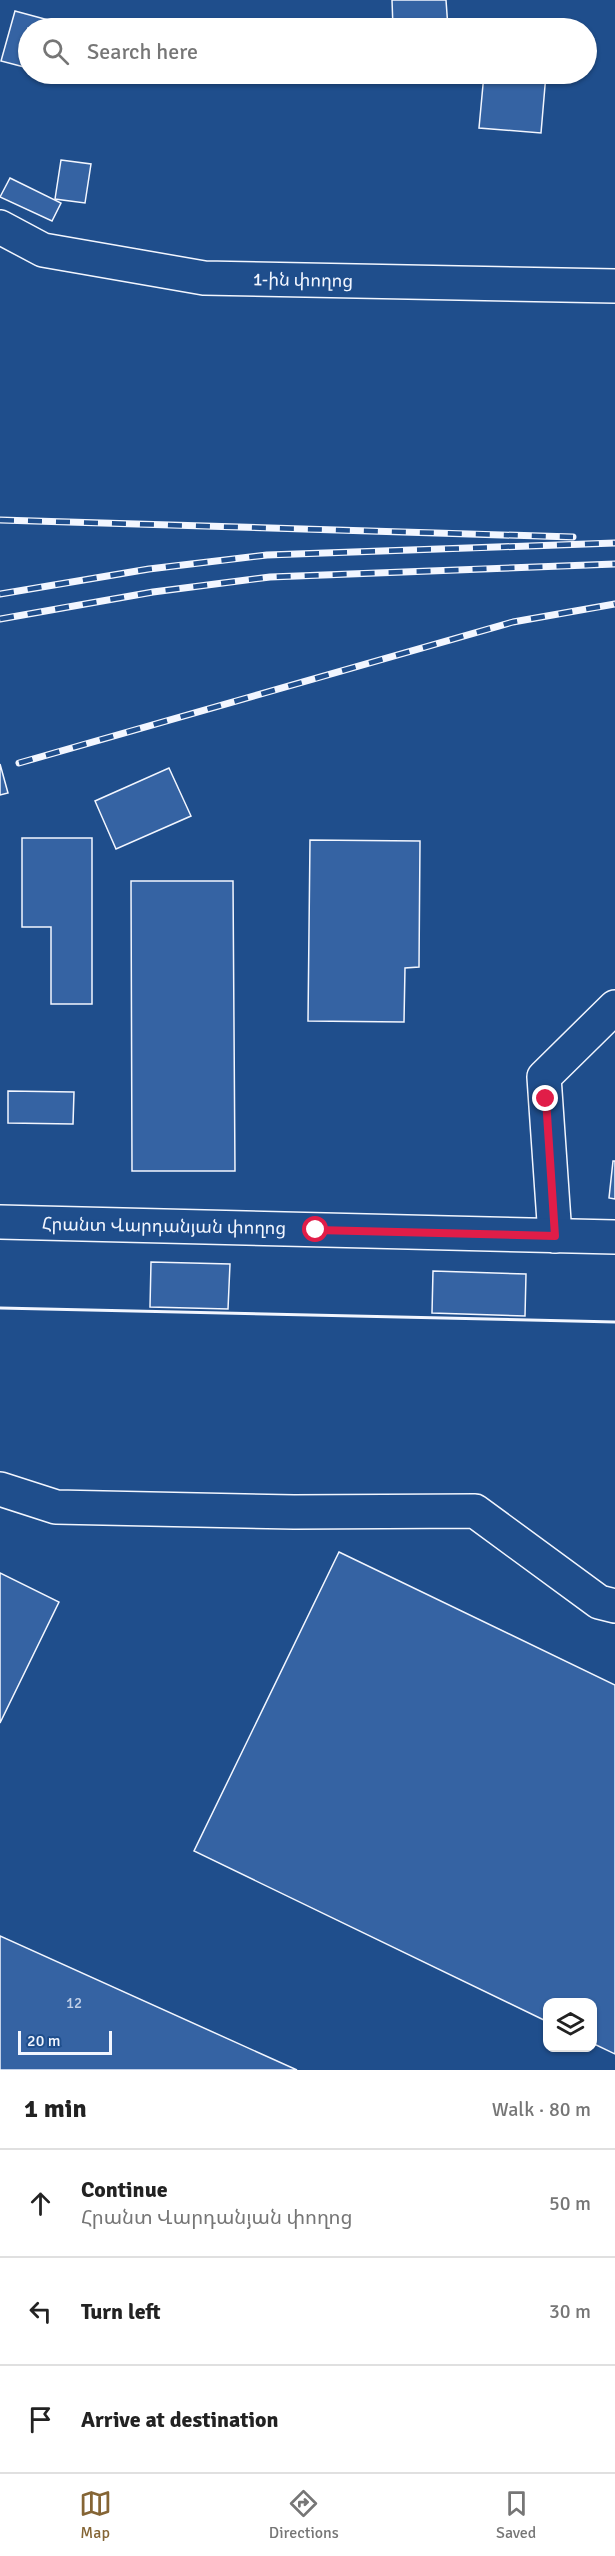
<!DOCTYPE html>
<meta charset="utf-8">
<style>
body{margin:0;font-family:Signika,"Noto Sans Armenian",sans-serif;background:#f2f2f2;color:#222}
.controls{position:absolute;right:18px;bottom:18px;display:grid;overflow:hidden;border-radius:12px;box-shadow:0 2px 4px #0004}
.controls button{width:54px;height:54px;display:grid;place-items:center;padding:0;border:0;border-bottom:2px solid #e0e0e0;background:#fff;color:#222;font:30px sans-serif}
.scale{position:absolute;left:18px;bottom:15px;width:94px;box-sizing:border-box;padding-left:6px;border:3px solid #f2f6ff;border-top:0;font-size:16px;line-height:21px;white-space:nowrap;color:#f2f6ff;-webkit-text-stroke:4px #1f4e8c;paint-order:stroke}
.stop{position:absolute;width:18px;height:18px;margin:-14px;border:4px solid #e11d48;border-radius:50%;background:#fff}
.stop.end{background:#e11d48;border-color:#fff;box-shadow:0 2px 6px #0008}
.list{margin:0;padding:0;list-style:none}
h2{display:flex;justify-content:space-between;align-items:center;height:78px;margin:0;padding:0 24px;font-size:26px}
h2 small{font-size:20px;font-weight:400;color:#767676}
.list li{display:grid;grid-template-columns:39px 1fr auto;gap:18px;align-items:center;box-sizing:border-box;height:108px;padding:0 24px;border-top:2px solid #e0e0e0}
.list b{display:block;font-size:22px;white-space:nowrap}
.list p{margin:0;font-size:20px;white-space:nowrap;color:#767676}
.list em{font-size:20px;font-style:normal;color:#767676}
.icon{flex:none;width:33px;height:33px;fill:none;stroke:currentColor;stroke-width:2;stroke-linecap:round;stroke-linejoin:round}
.map{position:relative;flex:none;width:615px;height:2070px;overflow:hidden}
.search{position:absolute;background:#fff;box-shadow:0 2px 4px #0004;left:18px;right:18px;top:18px;height:66px;display:flex;align-items:center;gap:15px;box-sizing:border-box;padding:0 21px;border-radius:33px;color:#767676;font-size:22px}
.sheet{height:402px;background:#fff}
nav{display:flex;justify-content:space-around;align-items:center;box-sizing:border-box;height:84px;border-top:2px solid #e0e0e0;background:#fff;font-size:16px;color:#767676}
nav a{display:grid;justify-items:center;gap:3px}
nav .on{color:#856535}
.map>svg:first-child{display:block}
.building{fill:#3563a3;stroke:#f2f6ff;stroke-width:1.5}
.lines{fill:none;stroke-linecap:round;stroke-linejoin:round}
.minor-casing{stroke:#f2f6ff;stroke-width:36}
.major-casing{stroke:#f2f6ff;stroke-width:36}
.minor{stroke:#1f4e8c;stroke-width:33}
.major{stroke:#1f4e8c;stroke-width:33}
.rail-casing{stroke:#f2f6ff;stroke-width:7}
.rail{stroke:#1f4e8c;stroke-width:4.5;stroke-dasharray:14;stroke-linecap:butt}
.wall{stroke:#f2f6ff;stroke-width:3}
.route{stroke:#e11d48;stroke-width:8}
.labels{text-anchor:middle;stroke-width:4.5;stroke-linejoin:round;paint-order:stroke}
.number-label{font-size:15px;fill:#c3d1e8}
.street-label{font-size:18px;fill:#f2f6ff;stroke:#1f4e8c}
</style>
<div class="map">
<svg width="615" height="2070" viewBox="0 0 615 2070">
<rect width="100%" height="100%" fill="#1f4e8c"/>
<g class="building">
<polygon points="392,0 446,0 448,28 393,28"/>
<polygon points="15,11 78,28 28,28 28,68 1,61"/>
<polygon points="48,74 71,74 70,79"/>
<polygon points="484,74 546,74 541,133 479,128"/>
<polygon points="61,160 91,164 85,203 55,199"/>
<polygon points="10,178 61,203 52,221 0,197"/>
<polygon points="0,764 8,793 0,795"/>
<polygon points="169,768 191,816 116,849 95,801"/>
<polygon points="22,838 92,838 92,1004 51,1004 51,927 22,927"/>
<polygon points="310,840 420,841 419,967 405,968 404,1022 308,1021"/>
<polygon points="131,881 233,881 235,1171 132,1171"/>
<polygon points="8,1091 74,1092 73,1124 8,1123"/>
<polygon points="613,1161 615,1161 615,1199 609,1198"/>
<polygon points="151,1262 230,1264 228,1309 150,1307"/>
<polygon points="433,1271 526,1274 525,1316 432,1313"/>
<polygon points="339,1552 615,1685 615,2054 592,2043 592,2002 548,2002 548,2022 194,1851"/>
<polygon points="0,1573 59,1602 0,1723"/>
<polygon points="0,1936 297,2070 0,2070"/>
</g>
<g class="lines">
<g class="minor-casing">
<g id="minor">
<polyline points="0,227 43,250 204,278 615,286"/>
<polyline points="555,1236 544,1077 615,1007"/>
<polyline points="0,1489 56,1507 294,1512 475,1511 599,1602 615,1606"/>
</g>
</g>
<g class="major-casing">
<polyline id="major" points="0,1222 615,1237"/>
</g>
<use href="#minor" class="minor"/>
<use href="#major" class="major"/>
<g class="rail-casing">
<g id="rail">
<polyline points="0,520 573,537"/>
<polyline points="0,594 149,569 267,555 615,543"/>
<polyline points="0,619 153,592 270,577 615,564"/>
<polyline points="19,763 513,622 615,604"/>
</g>
</g>
<use href="#rail" class="rail"/>
<polyline class="wall" points="0,1308 615,1322"/>
</g>
<g class="lines">
<polyline class="route" points="316,1230 555,1236 546,1099"/>
</g>
<g class="labels">
<g class="number-label">
<text x="74" y="2008">12</text>
</g>
<g class="street-label">
<text transform="translate(303 280) rotate(1)" y="6">1-ին փողոց</text>
<text transform="translate(164 1226) rotate(1)" y="6">Հրանտ Վարդանյան փողոց</text>
</g>
</g>
</svg>
<div class="controls">
<button><svg class="icon" aria-label="layers" viewBox="0 0 24 24"><path d="M12 4l9 5-9 5-9-5zM3 14l9 5 9-5"/></svg></button>
</div>
<div class="scale">20 m</div>
<div class="stop" style="left:316px;top:1230px"></div>
<div class="stop end" style="left:546px;top:1099px"></div>
<div class="search"><svg class="icon" aria-label="search" viewBox="0 0 24 24"><circle cx="10" cy="10" r="6"/><path d="M15 15l6 6"/></svg>Search here</div>
</div>
<section class="sheet">
<h2>1 min<small>Walk · 80 m</small></h2>
<ul class="list">
<li><svg class="icon" aria-label="ahead" viewBox="0 0 24 24"><path d="M12 20V5M6 11l6-6 6 6"/></svg><div><b>Continue</b><p>Հրանտ Վարդանյան փողոց</p></div><em>50 m</em></li>
<li><svg class="icon" aria-label="left" viewBox="0 0 24 24"><path d="M17 20v-9H6M10 6l-5 5 5 5"/></svg><div><b>Turn left</b></div><em>30 m</em></li>
<li><svg class="icon" aria-label="arrive" viewBox="0 0 24 24"><path d="M6 21V4h12l-3 4 3 4H6"/></svg><div><b>Arrive at destination</b></div></li>
</ul>
</section>
<nav>
<a class="on"><svg class="icon" aria-label="map" viewBox="0 0 24 24"><path d="M3 6l6-2 6 2 6-2v14l-6 2-6-2-6 2zM9 4v14M15 6v14"/></svg>Map</a>
<a><svg class="icon" aria-label="directions" viewBox="0 0 24 24"><path d="M12 3l9 9-9 9-9-9zM9 14v-3h6M13 9l2 2-2 2"/></svg>Directions</a>
<a><svg class="icon" aria-label="saved" viewBox="0 0 24 24"><path d="M7 4h10v16l-5-4-5 4z"/></svg>Saved</a>
</nav>
